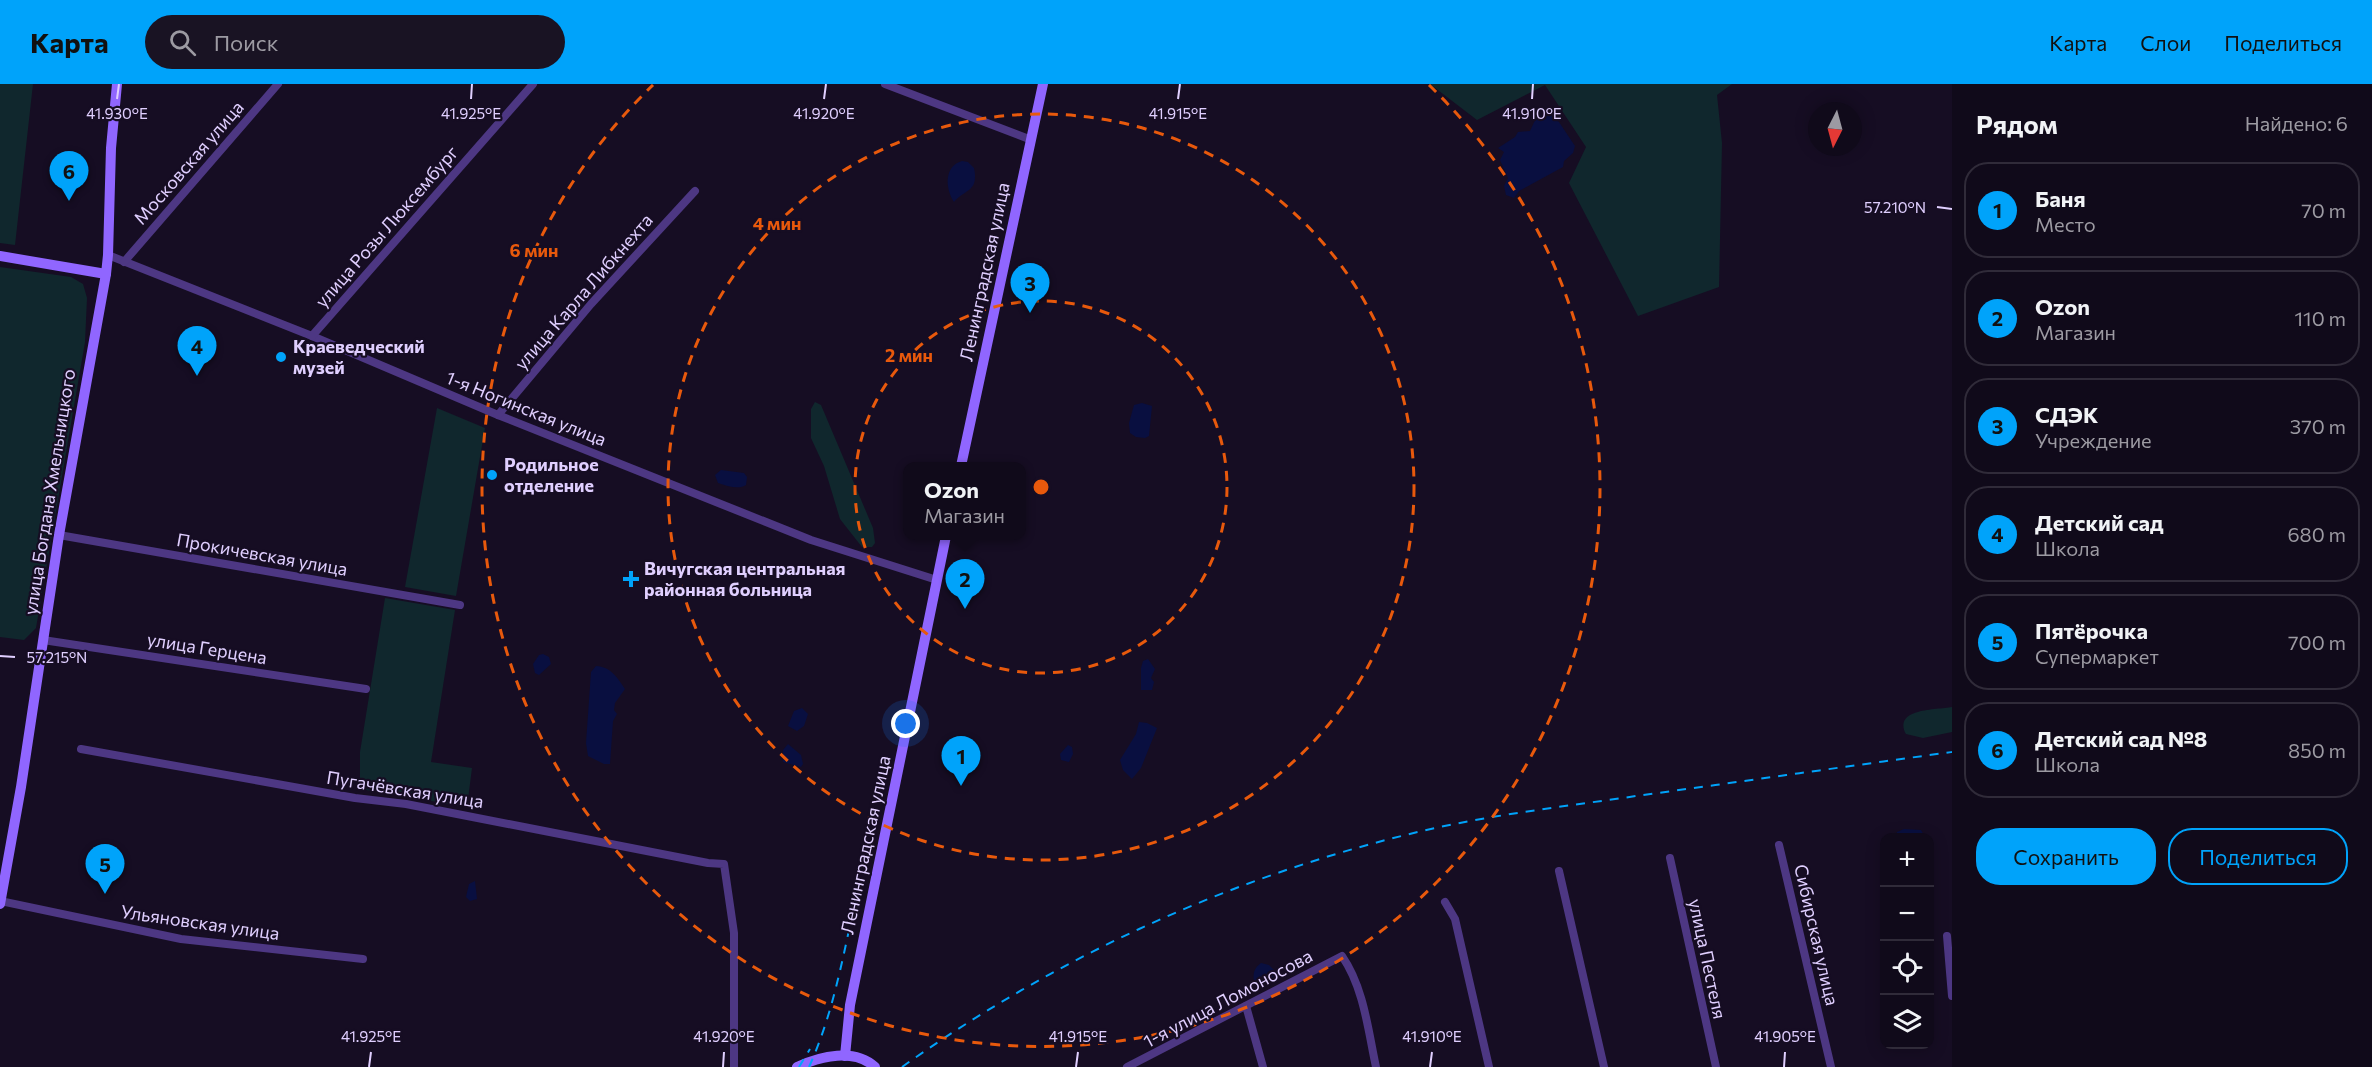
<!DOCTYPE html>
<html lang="ru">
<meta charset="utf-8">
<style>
body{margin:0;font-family:Commissioner,sans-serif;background:#191323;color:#f1f3f6}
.controls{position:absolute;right:18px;bottom:18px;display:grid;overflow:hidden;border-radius:12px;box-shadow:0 3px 15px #0003}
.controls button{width:54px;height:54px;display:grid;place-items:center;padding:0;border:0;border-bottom:2px solid #302b39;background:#100a1a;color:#f1f3f6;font:30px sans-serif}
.compass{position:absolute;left:1808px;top:18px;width:54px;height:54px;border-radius:50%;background:#100a1a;box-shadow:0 3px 15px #0003;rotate:186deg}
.you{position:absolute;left:906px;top:640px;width:21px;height:21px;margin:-15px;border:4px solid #fff;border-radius:50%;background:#1a73e8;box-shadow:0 0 0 9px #1a73e833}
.badge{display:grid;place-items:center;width:39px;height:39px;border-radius:50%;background:#00a3fa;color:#111;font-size:20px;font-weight:700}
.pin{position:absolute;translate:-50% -50px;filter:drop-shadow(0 2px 3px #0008)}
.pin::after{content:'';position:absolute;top:32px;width:21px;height:18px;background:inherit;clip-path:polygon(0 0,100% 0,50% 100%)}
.popup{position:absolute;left:903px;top:378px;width:123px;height:78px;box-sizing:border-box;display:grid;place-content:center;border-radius:12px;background:#100a1a;filter:drop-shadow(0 2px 4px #0005);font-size:20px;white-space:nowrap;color:#9c9aa2}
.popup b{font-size:22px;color:#f1f3f6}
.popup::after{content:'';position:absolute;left:50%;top:100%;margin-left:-12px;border:12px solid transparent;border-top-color:#100a1a}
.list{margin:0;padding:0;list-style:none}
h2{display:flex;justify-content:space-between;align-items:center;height:78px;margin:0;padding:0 24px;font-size:26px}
h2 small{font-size:20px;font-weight:400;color:#9c9aa2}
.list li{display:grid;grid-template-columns:39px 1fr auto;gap:18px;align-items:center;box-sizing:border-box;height:96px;margin:0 12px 12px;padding:0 12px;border:2px solid #302b39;border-radius:24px}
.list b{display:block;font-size:22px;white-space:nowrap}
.list p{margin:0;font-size:20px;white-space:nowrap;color:#9c9aa2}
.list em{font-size:20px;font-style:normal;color:#9c9aa2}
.actions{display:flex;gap:12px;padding:18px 24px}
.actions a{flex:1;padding:14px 0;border:2px solid #00a3fa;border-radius:24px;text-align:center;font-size:21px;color:#00a3fa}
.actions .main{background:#00a3fa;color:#111}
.icon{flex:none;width:33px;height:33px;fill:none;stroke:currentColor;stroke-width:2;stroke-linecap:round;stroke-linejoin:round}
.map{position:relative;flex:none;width:1952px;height:983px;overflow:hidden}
header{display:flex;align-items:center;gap:36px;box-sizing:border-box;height:84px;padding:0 30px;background:#00a3fa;color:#111}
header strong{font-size:28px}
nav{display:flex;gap:33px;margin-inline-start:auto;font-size:21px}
.search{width:420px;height:54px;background:#191323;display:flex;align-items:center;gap:15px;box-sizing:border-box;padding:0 21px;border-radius:33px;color:#9c9aa2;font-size:22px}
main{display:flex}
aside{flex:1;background:#100a1a}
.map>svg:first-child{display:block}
.green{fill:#10272d}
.water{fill:#090f40}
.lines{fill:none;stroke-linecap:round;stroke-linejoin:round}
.street{stroke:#4d3783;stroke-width:8}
.secondary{stroke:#9066ff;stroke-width:10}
.rail{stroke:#00a3fa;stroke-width:2;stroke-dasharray:9 8;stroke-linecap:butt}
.ticks{fill:none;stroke:#e0cfff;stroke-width:2}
.ring{fill:none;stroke:#e8590c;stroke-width:3;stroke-dasharray:10 8}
.poi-dot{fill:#00a3fa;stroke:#160d23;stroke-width:2}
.labels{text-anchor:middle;stroke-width:4.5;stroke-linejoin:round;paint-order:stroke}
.street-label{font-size:18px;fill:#e0cfff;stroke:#160d23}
.poi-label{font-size:18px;font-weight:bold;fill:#e0cfff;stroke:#160d23;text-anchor:start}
.ticks-label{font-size:15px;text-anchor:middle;fill:#e0cfff;stroke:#160d23;stroke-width:4.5;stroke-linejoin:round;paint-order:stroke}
.centre{fill:#e8590c;stroke:#160d23;stroke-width:3}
.ring-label{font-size:18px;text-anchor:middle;font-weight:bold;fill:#e8590c;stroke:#160d23;stroke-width:4.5;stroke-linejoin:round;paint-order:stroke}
</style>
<header>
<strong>Карта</strong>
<div class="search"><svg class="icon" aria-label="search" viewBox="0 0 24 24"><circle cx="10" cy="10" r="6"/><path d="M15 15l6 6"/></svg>Поиск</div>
<nav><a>Карта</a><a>Слои</a><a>Поделиться</a></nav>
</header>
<main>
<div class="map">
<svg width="1952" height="983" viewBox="0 0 1952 983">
<rect width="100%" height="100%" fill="#160d23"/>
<g class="green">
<polygon points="0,0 33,0 15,161 0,159"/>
<polygon points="1430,0 1732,0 1717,11 1722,59 1719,203 1638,232 1569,99 1586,63 1545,1 1477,36"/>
<polygon points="0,183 71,193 83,200 87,214 85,258 36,544 24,556 0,553"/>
<polygon points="815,318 821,321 873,444 875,459 872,463 862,463 840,435 824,382 811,354 811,325"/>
<polygon points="437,324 485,344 456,512 405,503"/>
<polygon points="385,514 455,526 431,678 472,684 467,723 360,705 360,668"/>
<path d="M1952 623V648L1923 654 1906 650C1893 624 1936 626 1952 623Z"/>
</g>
<g class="water">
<polygon points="1548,28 1559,38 1575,62 1573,69 1564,77 1563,83 1519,107 1514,114 1506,111 1504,102 1508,94 1500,76 1504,68 1498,64 1515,53 1518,48 1530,47 1537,32"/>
<path d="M962 77 968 78 974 84C979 108 965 105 954 118 945 104 944 82 962 77Z"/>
<polygon points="1142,319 1152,322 1149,352 1145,354 1136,353 1130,349 1129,339 1134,321"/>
<path d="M721 386 744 389 747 393 746 401C739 406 727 402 718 399L715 391Z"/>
<polygon points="543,570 549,573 551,580 539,591 535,589 533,580 539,571"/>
<polygon points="1148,575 1155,585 1151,594 1154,598 1152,606 1141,606 1141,584 1143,577"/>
<path d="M596 582C611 583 617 593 625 605L615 619 614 626 617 630 613 637 610 680H604L588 672 586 659 591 588Z"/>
<polygon points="802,624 808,630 804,642 797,647 788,642 794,627"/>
<polygon points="1139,638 1147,639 1157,644 1141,684 1132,695 1123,686 1120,676 1136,650"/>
<polygon points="788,660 801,671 803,680 801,683 783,678 783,666"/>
<polygon points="1068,661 1072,663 1073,670 1069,678 1061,676 1060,670"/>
<polygon points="1904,745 1921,746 1925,753 1896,753 1897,748"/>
<polygon points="475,797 477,815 470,817 466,813 469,800"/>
<path d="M1261 879 1269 881 1278 890 1260 902 1254 900C1253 890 1253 885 1261 879Z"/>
</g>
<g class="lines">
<g class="street">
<polyline points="885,0 1029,55"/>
<polyline points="108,171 312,252 498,331 811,456 937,496"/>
<polyline points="124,178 278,0"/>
<polyline points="312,252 533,0"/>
<polyline points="498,331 591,220 695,107"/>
<polyline points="59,451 460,521"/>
<polyline points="43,556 366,605"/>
<polyline points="81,665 355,714 406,720 708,779 724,780 734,849 734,983"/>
<polyline points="1779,761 1831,983"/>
<polyline points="1670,774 1716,983"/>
<polyline points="1559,787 1604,983"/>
<polyline points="0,817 181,855 363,875"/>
<polyline points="1445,818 1455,835 1489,983"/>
<polyline points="1947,852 1952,912"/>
<polyline points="1246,922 1263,983"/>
<path d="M1127 983 1342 872C1364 904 1368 946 1376 983"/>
</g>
<g class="secondary">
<polyline points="0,172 106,190"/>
<polyline points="961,382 1043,0"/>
<polyline points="0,820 21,703 59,451 106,190 108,171 111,64 117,0"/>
<polyline points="845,972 850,921 946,452"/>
<path d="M797 983C821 972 854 964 875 983"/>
</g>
<g class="rail">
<polyline points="799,983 810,965"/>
<path d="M809 983C829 939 839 893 849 846"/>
<path d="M902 983C1058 872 1235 791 1422 747 1495 730 1569 722 1643 711 1746 697 1849 682 1952 668"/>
</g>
</g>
<path class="ticks" d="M117 15 119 0M471 15 472 0M824 15 826 0M1178 15 1180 0M1532 15 1533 0M1937 123 1952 125M0 572 15 573M369 983 371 968M723 983 724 968M1076 983 1078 968M1430 983 1432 968M1784 983 1785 968"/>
<g class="ring">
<circle cx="1041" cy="403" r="186"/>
<circle cx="1041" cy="403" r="373"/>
<path d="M1429 1A559 559 0 1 1 653 1"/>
</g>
<g class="poi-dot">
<circle cx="281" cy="273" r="6"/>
<circle cx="492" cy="391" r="6"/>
<path d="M628 486h6v6h6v6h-6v6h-6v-6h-6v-6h6z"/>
</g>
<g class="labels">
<g class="street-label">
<text transform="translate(189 79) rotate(-49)" y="6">Московская улица</text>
<text transform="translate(387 143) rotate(-49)" y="6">улица Розы Люксембург</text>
<text transform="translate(985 188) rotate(-78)" y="6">Ленинградская улица</text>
<text transform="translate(584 208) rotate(-49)" y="6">улица Карла Либкнехта</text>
<text transform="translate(526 325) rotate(22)" y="6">1-я Ногинская улица</text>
<text transform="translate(50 408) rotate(-81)" y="6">улица Богдана Хмельницкого</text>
<text transform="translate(262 471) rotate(10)" y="6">Прокичевская улица</text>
<text transform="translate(207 565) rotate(9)" y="6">улица Герцена</text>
<text transform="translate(405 706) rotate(9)" y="6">Пугачёвская улица</text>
<text transform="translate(866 761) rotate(-78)" y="6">Ленинградская улица</text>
<text transform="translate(200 839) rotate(8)" y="6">Ульяновская улица</text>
<text transform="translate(1816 851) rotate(77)" y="6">Сибирская улица</text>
<text transform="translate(1707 875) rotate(78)" y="6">улица Пестеля</text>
<text transform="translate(1228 915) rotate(-28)" y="6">1-я улица Ломоносова</text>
</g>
<g class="poi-label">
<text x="293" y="269">Краеведческий<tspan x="293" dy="21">музей</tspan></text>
<text x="504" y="387">Родильное<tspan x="504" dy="21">отделение</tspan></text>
<text x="644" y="491">Вичугская центральная<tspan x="644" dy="21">районная больница</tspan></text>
</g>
</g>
<g class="ticks-label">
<text x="117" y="35">41.930°E</text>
<text x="471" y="35">41.925°E</text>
<text x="824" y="35">41.920°E</text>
<text x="1178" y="35">41.915°E</text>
<text x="1532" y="35">41.910°E</text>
<text x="1895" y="129">57.210°N</text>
<text x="57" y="579">57.215°N</text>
<text x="371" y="958">41.925°E</text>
<text x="724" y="958">41.920°E</text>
<text x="1078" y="958">41.915°E</text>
<text x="1432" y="958">41.910°E</text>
<text x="1785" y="958">41.905°E</text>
</g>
<circle cx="1041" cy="403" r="9" class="centre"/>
<g class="ring-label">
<text x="777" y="146">4 мин</text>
<text x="534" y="173">6 мин</text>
<text x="909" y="278">2 мин</text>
</g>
</svg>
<div class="controls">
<button>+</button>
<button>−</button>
<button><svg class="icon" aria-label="locate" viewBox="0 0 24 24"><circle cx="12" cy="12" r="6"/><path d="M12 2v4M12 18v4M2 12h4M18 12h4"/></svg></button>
<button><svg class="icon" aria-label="layers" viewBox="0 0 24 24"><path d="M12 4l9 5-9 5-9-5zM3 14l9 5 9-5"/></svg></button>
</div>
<svg class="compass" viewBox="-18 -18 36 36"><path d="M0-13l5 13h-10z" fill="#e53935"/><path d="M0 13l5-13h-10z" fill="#9c9aa2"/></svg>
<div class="you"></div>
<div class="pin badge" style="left:961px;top:702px">1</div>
<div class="pin badge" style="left:965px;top:525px">2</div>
<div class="popup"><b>Ozon</b>Магазин</div>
<div class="pin badge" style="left:1030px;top:229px">3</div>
<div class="pin badge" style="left:197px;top:292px">4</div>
<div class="pin badge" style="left:105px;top:810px">5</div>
<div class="pin badge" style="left:69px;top:117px">6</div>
</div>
<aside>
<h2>Рядом<small>Найдено: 6</small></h2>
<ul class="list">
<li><span class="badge">1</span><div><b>Баня</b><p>Место</p></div><em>70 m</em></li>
<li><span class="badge">2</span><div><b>Ozon</b><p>Магазин</p></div><em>110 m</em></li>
<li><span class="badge">3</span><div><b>СДЭК</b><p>Учреждение</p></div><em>370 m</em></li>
<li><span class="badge">4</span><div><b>Детский сад</b><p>Школа</p></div><em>680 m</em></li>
<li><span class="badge">5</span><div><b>Пятёрочка</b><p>Супермаркет</p></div><em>700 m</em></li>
<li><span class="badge">6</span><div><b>Детский сад №8</b><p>Школа</p></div><em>850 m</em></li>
</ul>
<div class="actions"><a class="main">Сохранить</a><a>Поделиться</a></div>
</aside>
</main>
